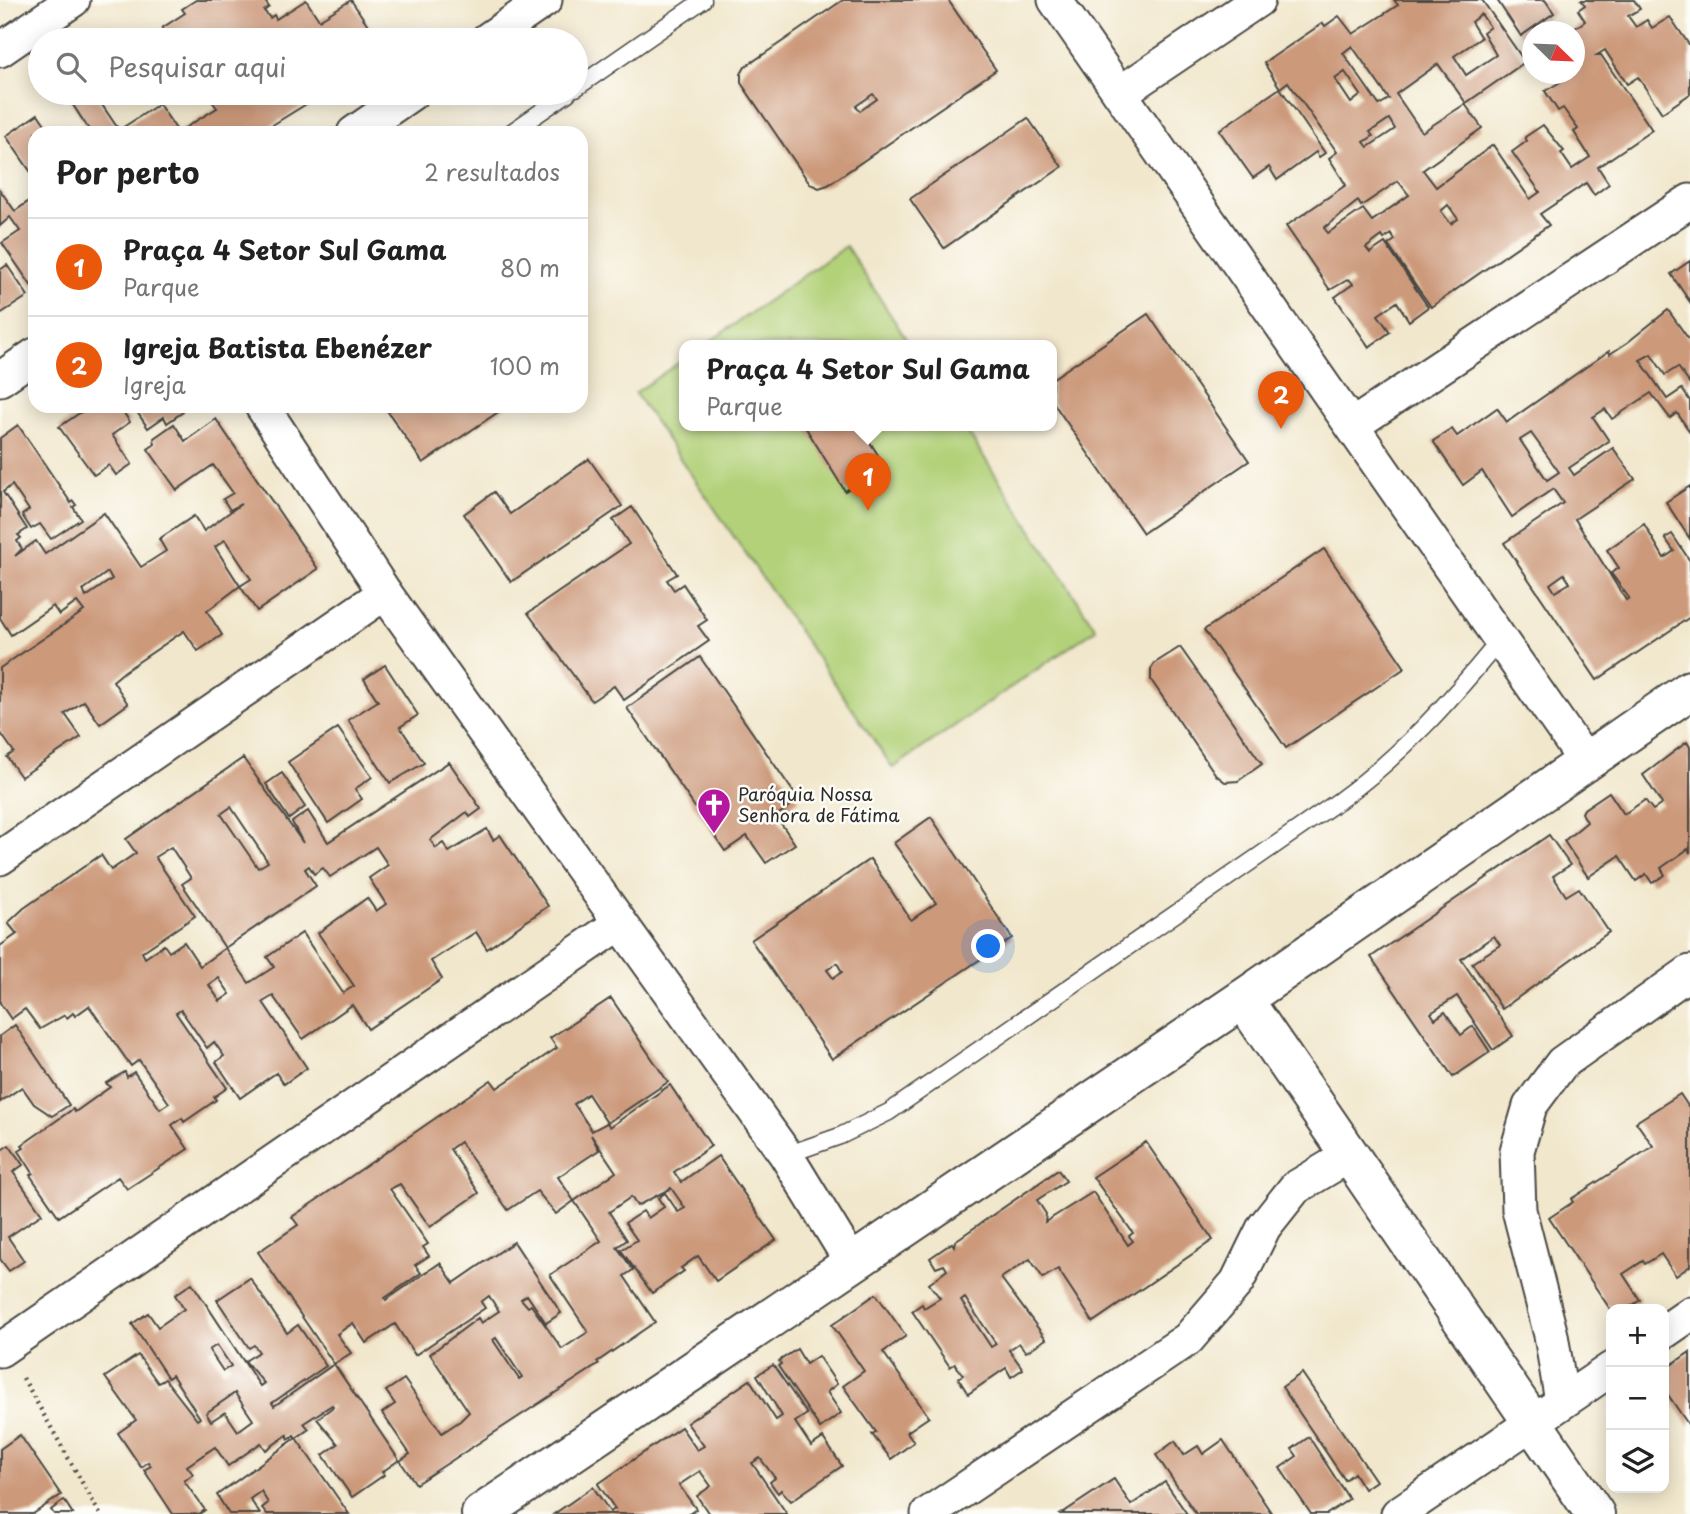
<!DOCTYPE html>
<html lang="pt">
<meta charset="utf-8">
<style>
body{margin:0;font-family:"Playpen Sans",sans-serif;background:#f2f2f2;color:#222}
.controls{position:absolute;right:21px;bottom:21px;display:grid;overflow:hidden;border-radius:14px;box-shadow:0 4px 18px #0003}
.controls button{width:63px;height:63px;display:grid;place-items:center;padding:0;border:0;border-bottom:2px solid #e0e0e0;background:#fff;color:#222;font:35px sans-serif}
.compass{position:absolute;left:1522px;top:21px;width:63px;height:63px;border-radius:50%;background:#fff;box-shadow:0 4px 18px #0003;rotate:113deg}
.you{position:absolute;left:989px;top:947px;width:24px;height:24px;margin:-18px;border:5px solid #fff;border-radius:50%;background:#1a73e8;box-shadow:0 0 0 10px #1a73e833}
.badge{display:grid;place-items:center;width:46px;height:46px;border-radius:50%;background:#ea580c;color:#fff;font-size:23px;font-weight:700}
.pin{position:absolute;translate:-50% -58px;filter:drop-shadow(0 2px 4px #0008)}
.pin::after{content:'';position:absolute;top:37px;width:24px;height:21px;background:inherit;clip-path:polygon(0 0,100% 0,50% 100%)}
.popup{position:absolute;left:679px;top:340px;width:378px;height:91px;box-sizing:border-box;display:grid;place-content:center;border-radius:14px;background:#fff;filter:drop-shadow(0 2px 5px #0005);font-size:23px;white-space:nowrap;color:#767676}
.popup b{font-size:26px;color:#222}
.popup::after{content:'';position:absolute;left:50%;top:100%;margin-left:-14px;border:14px solid transparent;border-top-color:#fff}
.list{margin:0;padding:0;list-style:none}
h2{display:flex;justify-content:space-between;align-items:center;height:91px;margin:0;padding:0 28px;font-size:30px}
h2 small{font-size:23px;font-weight:400;color:#767676}
.list li{display:grid;grid-template-columns:46px 1fr auto;gap:21px;align-items:center;box-sizing:border-box;height:98px;padding:0 28px;border-top:2px solid #e0e0e0}
.list b{display:block;font-size:26px;white-space:nowrap}
.list p{margin:0;font-size:23px;white-space:nowrap;color:#767676}
.list em{font-size:23px;font-style:normal;color:#767676}
.icon{flex:none;width:38px;height:38px;fill:none;stroke:currentColor;stroke-width:2;stroke-linecap:round;stroke-linejoin:round}
.map{position:relative;flex:none;width:1690px;height:1514px;overflow:hidden}
.search{position:absolute;background:#fff;box-shadow:0 4px 18px #0003;left:28px;top:28px;width:560px;height:77px;display:flex;align-items:center;gap:18px;box-sizing:border-box;padding:0 24px;border-radius:38px;color:#767676;font-size:26px}
.panel{position:absolute;background:#fff;box-shadow:0 4px 18px #0003;left:28px;top:126px;width:560px;height:287px;border-radius:21px}
.map>svg:first-child{display:block}
.green{fill:#b2d179;stroke:#6e7e52;stroke-width:2}
.building{fill:#cc997a;fill-rule:evenodd}
.lines{fill:none;stroke-linecap:round;stroke-linejoin:round}
.service-casing{stroke:#494743;stroke-width:19}
.minor-casing{stroke:#494743;stroke-width:37}
.tertiary-casing{stroke:#494743;stroke-width:42}
.path{stroke:#494743;stroke-width:4.5;stroke-dasharray:2 5;stroke-linecap:butt}
.service{stroke:#fff;stroke-width:16}
.minor{stroke:#fff;stroke-width:33}
.tertiary{stroke:#fff;stroke-width:38}
.labels{text-anchor:middle;stroke-width:5;stroke-linejoin:round;paint-order:stroke}
.poi-label{font-size:18px;fill:#2b2b2b;stroke:#fdfcf7;text-anchor:start}
</style>
<div class="map">
<svg width="1690" height="1514" viewBox="0 0 1690 1514">
<rect width="100%" height="100%" fill="#fdfcf7"/>
<filter id="ink" filterUnits="userSpaceOnUse"><feTurbulence type="fractalNoise" baseFrequency=".0143" numOctaves="2"/><feDisplacementMap in="SourceGraphic" scale="14" xChannelSelector="R" yChannelSelector="G"/><feConvolveMatrix kernelMatrix="1 2 1 2 8 2 1 2 1" color-interpolation-filters="sRGB"/></filter>
<filter id="wash" filterUnits="userSpaceOnUse"><feTurbulence type="fractalNoise" baseFrequency=".00686" numOctaves="4" result="noise"/><feDisplacementMap in="SourceGraphic" scale="28" xChannelSelector="R" yChannelSelector="G"/><feGaussianBlur stdDeviation="1.57" result="paint"/><feColorMatrix in="noise" values="0 0 0 0 0 0 0 0 0 0 0 0 0 0 0 0 0 1.4 0 .05"/><feComposite in="paint" operator="in"/></filter>
<g filter="url(#wash)">
<rect width="100%" height="100%" fill="#f1e7cc"/>
<g class="green">
<polygon points="846,246 910,345 705,345"/>
<polygon points="684,359 684,425 963,425 1096,629 893,768 635,393"/>
</g>
<g id="blocks">
<g class="building">
<polygon points="196,0 264,0 269,7 264,11 270,18 274,15 276,19 306,0 319,20 351,0 378,40 171,40 162,28 185,13 182,9"/>
<path d="M843 0H948L996 70 828 185 819 188 810 184 741 83V74L745 67ZM873 94 877 99 860 111 856 106Z"/>
<path d="M1394 0H1482L1525 62 1466 103 1438 64 1396 94 1422 132 1465 104 1482 128 1423 170 1436 187 1493 145 1530 199 1540 192 1512 152 1527 141 1525 137 1543 125 1564 151 1561 153 1572 169 1590 157 1574 132 1578 129 1563 108 1558 111 1545 91 1574 74V32H1570L1585 21 1578 10 1585 5 1581 0H1634L1640 9 1628 16 1636 27 1647 20 1652 28 1670 17 1690 46V94L1662 113 1638 77 1627 84 1605 50 1597 55H1601L1652 130 1598 167 1609 184 1594 195 1586 183 1540 214 1549 225 1431 307 1388 245 1395 240 1391 234 1384 239 1382 236 1366 248 1370 253 1385 243 1428 307 1409 321 1397 302 1378 315 1390 332 1369 347 1335 297 1353 284 1349 279 1330 290 1286 226 1346 185 1329 158 1337 152 1288 82 1280 88 1264 63 1323 23 1325 26 1339 16 1353 34 1398 5ZM1481 14 1490 27 1483 32 1496 55 1466 75 1454 56 1481 38 1471 22ZM1352 46 1389 99 1379 105 1343 53ZM1345 72 1361 95 1351 103 1335 79ZM1389 119 1395 129 1368 147 1364 142 1373 136 1370 132ZM1398 181 1409 195 1372 221 1363 209 1328 233 1324 228 1358 201 1361 206ZM1448 205 1458 219 1451 224 1441 211Z"/>
<polygon points="1497,0 1545,0 1554,13 1521,36"/>
<polygon points="1280,88 1325,153 1319,157 1316,152 1277,180 1269,167 1253,178 1219,130"/>
<polygon points="69,93 94,93 121,133 91,133 66,94"/>
<polygon points="206,93 324,93 266,129 268,133 125,133 122,128 159,104 178,132 217,108"/>
<polygon points="38,114 51,133 35,133 35,178 6,136"/>
<polygon points="1028,118 1062,167 944,248 910,199"/>
<polygon points="0,190 15,211 35,197 35,291 2,243 20,231 10,217 0,226"/>
<polygon points="1690,261 1690,302 1671,274"/>
<polygon points="7,265 28,296 0,314 0,270"/>
<path d="M1668 310 1690 341V384L1678 367 1665 375 1651 354 1640 360 1667 399 1682 389 1690 401V432L1677 413 1670 418 1651 393 1612 419 1605 409 1593 417 1609 441 1569 468 1574 475 1613 448 1635 479 1575 519 1626 600 1629 598 1611 573 1619 568 1607 550 1644 524 1664 558 1674 551 1665 538 1672 534 1690 561V617L1597 680 1504 543 1563 503 1553 489 1512 517 1482 471 1463 485 1433 441 1452 429 1457 436 1497 408 1507 422 1609 351 1610 354 1628 342ZM1531 433 1559 472 1547 480 1520 440ZM1564 574 1570 583 1555 592 1550 584Z"/>
<polygon points="1148,314 1249,461 1143,533 1052,401 1052,379"/>
<polygon points="90,406 119,406 130,422 112,435 132,464 116,475 109,465 94,475 59,427"/>
<polygon points="133,406 179,406 183,412 167,423 164,417 148,428"/>
<polygon points="384,406 507,406 423,463"/>
<path d="M216 419 318 569 257 611 240 586 207 611 222 635 198 651 184 631 125 671 113 681 128 704 100 724 84 701 65 714 81 737 21 777 7 757 14 752 0 732V668L84 611 77 602 59 615 53 606 11 635 0 618V438L18 425 71 503 73 501 76 505 73 507 81 519 51 539 40 524 31 529 22 515 29 510 12 485 3 492 27 529 18 535 21 538 17 541 22 549 15 556 36 541 45 554 104 513 141 567 166 551 159 539 194 516 204 531 241 504 230 510 223 499 233 493 213 465 177 490 148 449 155 444 154 438 174 424 185 441ZM225 540 251 579 240 586 215 547ZM108 572 112 579 86 597 83 590Z"/>
<polygon points="804,425 859,425 885,466 845,491"/>
<polygon points="589,459 622,506 511,582 464,514 494,492 510,514"/>
<polygon points="1690,486 1690,539 1666,502"/>
<polygon points="632,507 677,574 667,580 674,590 683,584 707,620 698,626 709,641 624,700 614,686 592,701 528,613 629,544 613,520"/>
<polygon points="1324,549 1405,668 1286,748 1204,630"/>
<polygon points="1180,647 1262,764 1238,781 1225,782 1216,775 1151,680 1151,669 1155,663"/>
<polygon points="700,657 799,800 776,816 795,844 766,863 747,836 725,851 627,708"/>
<polygon points="385,665 418,715 400,727 424,763 390,783 348,720 378,701 364,679"/>
<polygon points="338,728 372,777 355,789 362,799 328,823 288,762"/>
<polygon points="1687,742 1690,747 1690,853 1688,849 1661,868 1665,875 1652,883 1646,874 1636,881 1619,856 1588,877 1564,841 1587,822 1582,813 1584,809 1609,792 1624,814 1645,800 1653,810 1662,804 1643,775"/>
<path d="M243 758 303 843 292 822 308 811 328 842 449 762 481 809 470 817 467 812 430 840 436 848 443 843 449 852 487 829 493 840 500 835 548 906 487 949 476 932 431 961 442 979 368 1029 352 1005 303 1039 273 996 263 1002 307 1068 284 1084 276 1073 240 1098 216 1062 224 1056 214 1042 207 1048 181 1010 176 1013 227 1088 214 1097 216 1100 184 1122 182 1118 172 1125 188 1149 127 1189 118 1177 59 1217 30 1175 33 1173 19 1151 24 1148 22 1145 73 1109 75 1112 110 1087 106 1083 125 1072 127 1077 134 1072 160 1109 169 1103 139 1060 131 1066 89 1006 75 1016 73 1013 67 1018 65 1015 40 1029 25 1009 11 1019 0 1003V946L17 934 8 923 24 908 101 855 111 870 136 853 126 839ZM231 807 268 862 258 868 221 814ZM171 847 191 878 182 884 225 948 200 966 184 942 169 952 164 945 145 958 142 952 195 916 155 857ZM376 847 388 865 369 878 386 904 376 911 367 898 318 933 354 986 343 993 302 933 267 957 274 967 249 983 225 948 316 886 305 869 309 866 314 874 323 868 330 877ZM219 978 230 994 220 1001 209 985Z"/>
<polygon points="282,773 305,807 289,819 266,784"/>
<path d="M931 817 1012 938 832 1059 751 940 870 859 911 920 936 903 894 843ZM837 963 842 972 833 978 827 970Z"/>
<polygon points="1549,835 1570,865 1553,876 1566,896 1579,888 1609,932 1502,1009 1472,963 1500,945 1494,936 1461,959 1513,1036 1493,1050 1457,996 1431,1013 1435,1019 1445,1012 1461,1035 1473,1026 1490,1052 1453,1077 1371,957"/>
<path d="M611 998 668 1082 607 1123 610 1127 670 1085 711 1146 674 1172 681 1182 718 1156 776 1240 716 1281 698 1256 681 1268 684 1271 652 1293 621 1250 637 1240 625 1223 643 1211 648 1218 664 1207 658 1198 665 1193 678 1212 685 1208 671 1188 637 1206 631 1197 609 1212 627 1240 617 1247 633 1270 624 1276 655 1322 597 1362 599 1364 416 1484 400 1461 410 1454 382 1413 395 1404 386 1391 404 1379 442 1433 460 1421 469 1412 430 1354 478 1318 481 1323 499 1311 489 1296 481 1302 485 1308 415 1355 395 1324 366 1343 353 1323 337 1334 351 1353 334 1364 258 1252 298 1225 292 1217 491 1080 497 1088 557 1048 550 1038ZM588 1094 607 1123 592 1131 574 1104ZM591 1135 616 1172 574 1201 558 1177 599 1150ZM460 1142 508 1210 537 1191 556 1214 574 1201 601 1241 550 1275 588 1332 562 1349 531 1305 528 1307 521 1299 527 1295 546 1323 561 1313 514 1242 454 1283 440 1263 386 1300 385 1298 421 1273 415 1265 429 1256 423 1247 428 1244 390 1189 400 1184 430 1227 479 1193 450 1149ZM496 1338 522 1377 519 1379 493 1340Z"/>
<polygon points="15,1025 69,1105 52,1116 34,1104 22,1087 0,1102 0,1036"/>
<polygon points="1680,1094 1690,1109 1690,1266 1676,1276 1661,1254 1645,1264 1643,1261 1623,1274 1640,1300 1627,1309 1610,1309 1549,1218 1573,1202 1571,1199 1653,1146 1636,1122"/>
<path d="M1146 1142 1213 1240 1093 1322 1058 1269 1043 1278 1030 1259 1001 1278 1046 1339 1026 1352 1019 1343 1009 1350 1023 1369 1011 1377 1006 1368 968 1394 958 1378 963 1375 955 1364 950 1367 912 1311 922 1304 924 1308 940 1298 929 1284 947 1270 944 1265 936 1268 930 1258 952 1243 954 1246 955 1241 1058 1170 1066 1181 1037 1200 1046 1214 1045 1222 1093 1192 1128 1245 1133 1241 1129 1236 1133 1233 1093 1177ZM965 1298 996 1344 991 1347 961 1301Z"/>
<polygon points="9,1145 23,1165 13,1172 42,1214 8,1237 24,1261 9,1271 0,1259 0,1151"/>
<path d="M250 1278 287 1333 298 1325 326 1366 272 1403 274 1406 334 1364 399 1460 382 1472 384 1475 352 1497 323 1455 338 1444 317 1419 333 1407 332 1405 304 1423 309 1429 296 1438 294 1435 289 1439 287 1435 266 1450 261 1443 228 1466 215 1447 187 1466 193 1474 184 1481 205 1510 199 1514H173L144 1470 151 1466 148 1462 141 1467 118 1433 136 1420 105 1377 138 1355 158 1383 165 1379 197 1420 200 1418 172 1375 168 1378 132 1324 148 1313 158 1327 184 1309 175 1295 192 1283 260 1386 264 1383 245 1361 259 1352 254 1345 249 1348 217 1300ZM217 1345 231 1366 223 1371 209 1350ZM235 1393 253 1420 238 1431 225 1412 211 1421 206 1413Z"/>
<polygon points="876,1294 906,1336 883,1352 929,1417 907,1432 914,1442 891,1459 872,1434 876,1432 843,1386 864,1371 832,1325"/>
<polygon points="797,1349 806,1364 818,1356 837,1384 827,1392 841,1413 820,1428 778,1366 781,1364 779,1361"/>
<polygon points="1690,1352 1690,1427 1664,1389 1664,1370"/>
<polygon points="773,1365 807,1414 795,1422 811,1446 823,1438 842,1466 791,1501 781,1490 778,1493 770,1482 775,1478 760,1458 752,1463 787,1514 709,1514 697,1496 711,1486 700,1471 679,1485 696,1509 689,1514 554,1514 593,1487 610,1512 615,1509 598,1484 681,1427 697,1450 704,1446 687,1423 750,1380 776,1420 782,1416 757,1375"/>
<polygon points="1302,1373 1376,1481 1364,1489 1354,1473 1345,1480 1282,1387"/>
<polygon points="20,1435 61,1495 33,1514 0,1514 0,1449"/>
<polygon points="1309,1437 1349,1499 1327,1514 1311,1514 1280,1468 1297,1456 1292,1449"/>
<polygon points="296,1438 349,1514 267,1514 262,1508 268,1503 261,1491 250,1499 260,1514 229,1514 217,1495"/>
<polygon points="1223,1440 1272,1514 1196,1514 1156,1455 1175,1441 1184,1455 1198,1446 1203,1454"/>
<polygon points="1114,1479 1131,1505 1165,1482 1187,1514 1061,1514"/>
<polygon points="64,1500 73,1514 54,1514 51,1510"/>
</g>
</g>
</g>
<g filter="url(#ink)">
<use href="#blocks" fill-opacity="0" stroke="#494743" stroke-width="2"/>
<g class="lines">
<g class="service-casing">
<g id="service">
<polyline points="576,88 703,0"/>
<polyline points="510,133 568,93"/>
<path d="M786 1155 840 1136 889 1112 1340 800C1402 755 1451 700 1499 641"/>
</g>
</g>
<g class="minor-casing">
<g id="minor">
<polyline points="1055,0 1585,761"/>
<polyline points="487,40 545,0"/>
<polyline points="0,50 73,0"/>
<polyline points="1120,93 1258,0"/>
<polyline points="354,133 412,93"/>
<polyline points="0,379 35,355"/>
<polyline points="262,406 385,593 786,1155 852,1263"/>
<polyline points="1353,425 1690,201"/>
<polyline points="0,858 385,593"/>
<polyline points="1664,1332 1690,1314"/>
<polyline points="0,1350 619,924"/>
<polyline points="1562,1402 1551,1335 1519,1210 1517,1151 1530,1106 1562,1063 1690,972"/>
<polyline points="928,1514 1188,1339 1237,1282 1264,1227 1295,1188 1350,1155"/>
<polyline points="1398,1514 1611,1369"/>
</g>
</g>
<g class="tertiary-casing">
<g id="tertiary">
<polyline points="1243,999 1595,1514"/>
<polyline points="481,1514 1243,999 1690,690"/>
</g>
</g>
<polyline class="path" points="23,1378 100,1514"/>
<use href="#service" class="service"/>
<use href="#minor" class="minor"/>
<use href="#tertiary" class="tertiary"/>
</g>
</g>
<defs>
<g id="church-pin" transform="scale(1.75)"><path d="M0 17L-7.5 6A9.5 9.5 0 1 1 7.5 6Z" fill="#b5179e" stroke="#fdfcf7"/><path d="M-1.2-6h2.4v3.5h3.3v2.4h-3.3V6h-2.4V-.1h-3.3v-2.4h3.3Z" fill="#fff"/></g>
</defs>
<g fill-rule="evenodd">
<use href="#church-pin" x="714" y="805"/>
</g>
<g class="labels">
<g class="poi-label">
<text x="738" y="801">Paróquia Nossa<tspan x="738" dy="21">Senhora de Fátima</tspan></text>
</g>
</g>
</svg>
<div class="controls">
<button>+</button>
<button>−</button>
<button><svg class="icon" aria-label="layers" viewBox="0 0 24 24"><path d="M12 4l9 5-9 5-9-5zM3 14l9 5 9-5"/></svg></button>
</div>
<svg class="compass" viewBox="-18 -18 36 36"><path d="M0-13l5 13h-10z" fill="#e53935"/><path d="M0 13l5-13h-10z" fill="#767676"/></svg>
<div class="you"></div>
<div class="pin badge" style="left:868px;top:511px">1</div>
<div class="popup"><b>Praça 4 Setor Sul Gama</b>Parque</div>
<div class="pin badge" style="left:1281px;top:429px">2</div>
<div class="search"><svg class="icon" aria-label="search" viewBox="0 0 24 24"><circle cx="10" cy="10" r="6"/><path d="M15 15l6 6"/></svg>Pesquisar aqui</div>
<section class="panel">
<h2>Por perto<small>2 resultados</small></h2>
<ul class="list">
<li><span class="badge">1</span><div><b>Praça 4 Setor Sul Gama</b><p>Parque</p></div><em>80 m</em></li>
<li><span class="badge">2</span><div><b>Igreja Batista Ebenézer</b><p>Igreja</p></div><em>100 m</em></li>
</ul>
</section>
</div>
